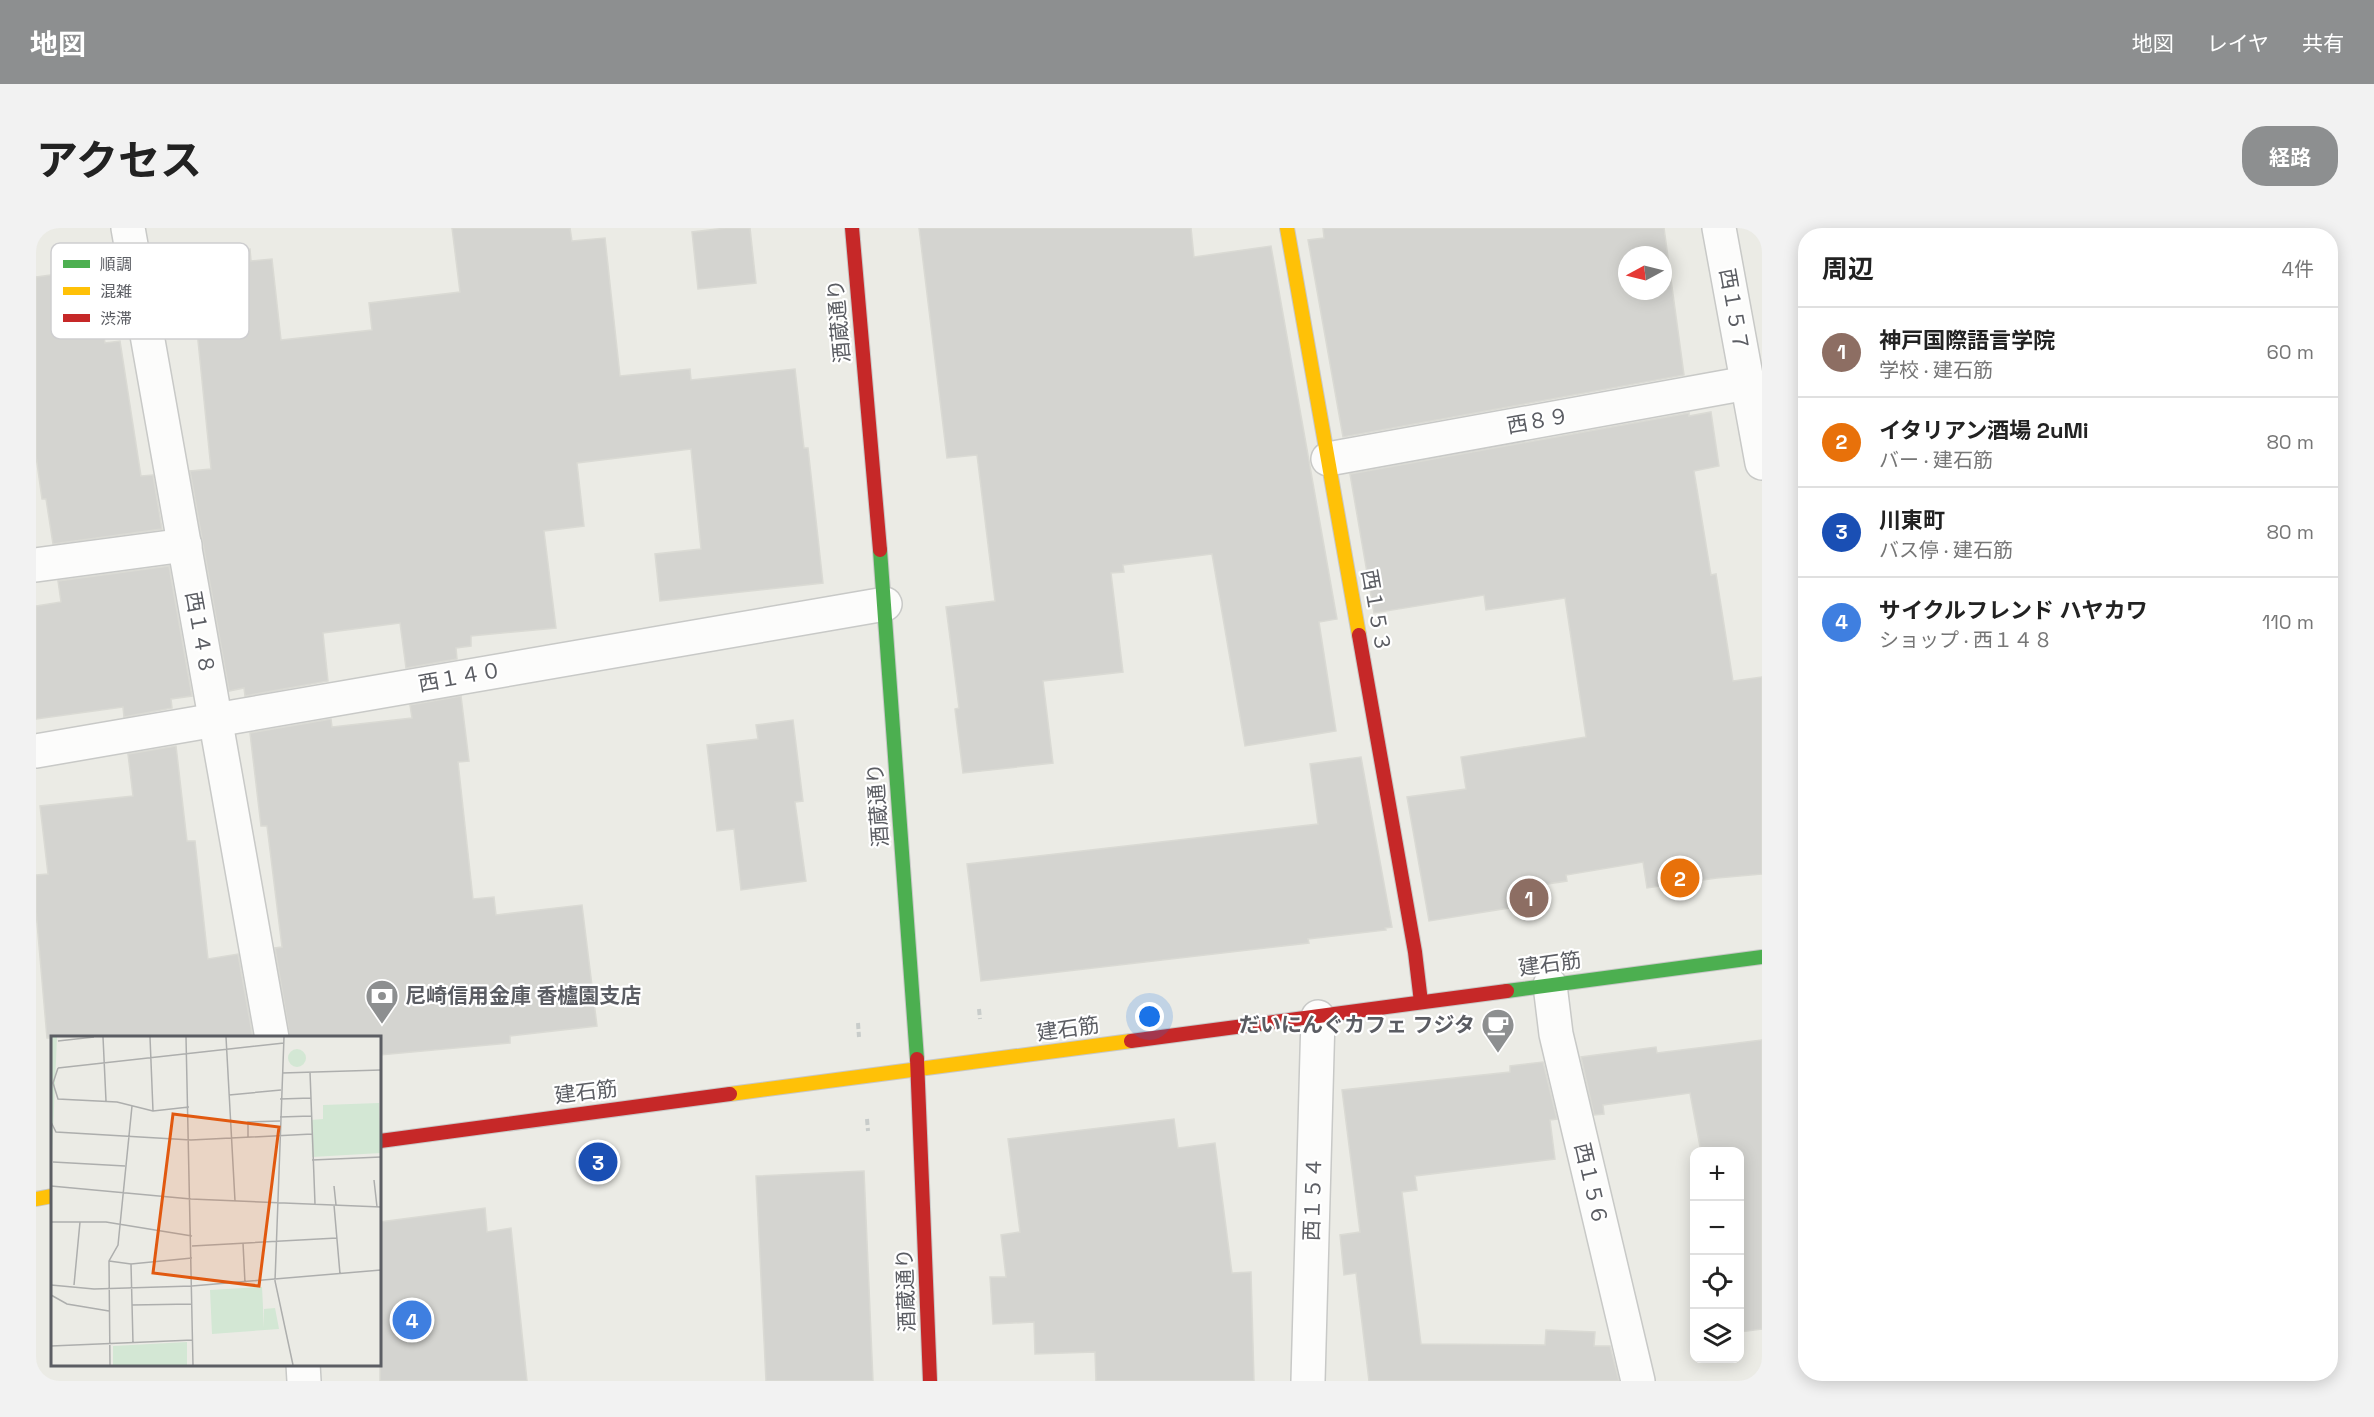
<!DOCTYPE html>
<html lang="ja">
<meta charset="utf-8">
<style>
body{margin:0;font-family:"Space Grotesk","Noto Sans JP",sans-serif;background:#f2f2f2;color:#222}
.controls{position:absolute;right:18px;bottom:18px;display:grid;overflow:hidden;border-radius:12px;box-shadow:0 3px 15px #0003}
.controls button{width:54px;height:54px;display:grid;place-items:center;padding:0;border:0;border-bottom:2px solid #e0e0e0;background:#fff;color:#222;font:30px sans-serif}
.compass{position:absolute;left:1582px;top:18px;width:54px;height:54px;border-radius:50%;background:#fff;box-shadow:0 3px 15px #0003;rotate:263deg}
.you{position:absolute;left:1114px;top:789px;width:21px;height:21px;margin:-15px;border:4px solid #fff;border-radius:50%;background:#1a73e8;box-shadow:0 0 0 9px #1a73e833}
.badge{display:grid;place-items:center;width:39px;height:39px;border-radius:50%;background:#8d8f90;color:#fff;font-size:20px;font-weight:700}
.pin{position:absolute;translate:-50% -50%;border:3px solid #fff;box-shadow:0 2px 6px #0006}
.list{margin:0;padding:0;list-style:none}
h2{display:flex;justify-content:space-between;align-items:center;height:78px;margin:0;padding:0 24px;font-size:26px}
h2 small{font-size:20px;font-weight:400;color:#767676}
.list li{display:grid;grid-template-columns:39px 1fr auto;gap:18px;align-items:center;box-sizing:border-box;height:90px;padding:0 24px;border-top:2px solid #e0e0e0}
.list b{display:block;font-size:22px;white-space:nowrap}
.list p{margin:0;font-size:20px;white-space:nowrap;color:#767676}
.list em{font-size:20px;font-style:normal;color:#767676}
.icon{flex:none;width:33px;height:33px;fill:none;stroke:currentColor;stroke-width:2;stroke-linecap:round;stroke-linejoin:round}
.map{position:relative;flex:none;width:1726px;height:1153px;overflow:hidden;border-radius:24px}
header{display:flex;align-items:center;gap:36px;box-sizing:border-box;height:84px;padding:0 30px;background:#8d8f90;color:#fff}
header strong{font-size:28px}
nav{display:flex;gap:33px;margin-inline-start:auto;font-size:21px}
.intro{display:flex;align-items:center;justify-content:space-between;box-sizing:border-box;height:144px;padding:0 36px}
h1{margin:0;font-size:42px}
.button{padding:15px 27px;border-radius:24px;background:#8d8f90;color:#fff;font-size:21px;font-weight:700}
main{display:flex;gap:36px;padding:0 36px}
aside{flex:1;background:#fff;border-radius:24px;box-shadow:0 3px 15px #0003}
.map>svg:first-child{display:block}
.building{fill:#d4d4d0;stroke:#dadad4;stroke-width:1.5;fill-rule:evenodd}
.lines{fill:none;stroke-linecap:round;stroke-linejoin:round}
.street-casing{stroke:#c8c9c7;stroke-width:36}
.fast-casing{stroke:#c8c8c7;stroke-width:16}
.slow-casing{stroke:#c8c8c7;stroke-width:16}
.jam-casing{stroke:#c8c8c7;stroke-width:16}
.path{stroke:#c8ccca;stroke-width:4;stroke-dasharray:6 3;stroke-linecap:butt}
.street{stroke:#fcfcfb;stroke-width:33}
.fast{stroke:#4caf50;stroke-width:14}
.slow{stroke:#ffc107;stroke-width:14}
.jam{stroke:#c62828;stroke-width:14}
.labels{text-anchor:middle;stroke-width:4.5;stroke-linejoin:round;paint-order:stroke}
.street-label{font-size:21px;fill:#5b5d63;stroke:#fff}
.poi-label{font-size:21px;font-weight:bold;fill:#5b5d63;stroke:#fff;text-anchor:start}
.inset-road{fill:none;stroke:#adaead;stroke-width:1.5}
.view{fill:#e15910;fill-opacity:0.15;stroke:#e15910;stroke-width:3}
.inset-edge{fill:none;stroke:#5b5d63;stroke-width:3}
.key{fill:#fff;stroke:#ceced0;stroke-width:1.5}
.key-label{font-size:16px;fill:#5b5d63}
</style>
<header>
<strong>地図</strong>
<nav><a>地図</a><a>レイヤ</a><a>共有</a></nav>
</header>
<div class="intro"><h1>アクセス</h1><a class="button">経路</a></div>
<main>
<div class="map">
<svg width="1726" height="1153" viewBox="0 0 1726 1153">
<rect width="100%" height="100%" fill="#ebebe5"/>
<g class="building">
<polygon points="416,0 534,0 536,13 569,10 584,148 654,141 655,152 759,141 768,220 772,220 787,355 624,373 619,326 665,321 655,221 541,235 548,298 508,303 520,400 435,408 435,418 420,420 421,431 370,440 364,395 287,405 292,453 209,468 208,460 193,463 154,243 175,241 161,103 143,106 139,67 145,66 140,29 214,21 215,33 236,31 245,112 336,102 333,75 424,64"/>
<polygon points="690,0 714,0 720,55 662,61 656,4"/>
<polygon points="883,0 1155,0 1158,29 1235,18 1301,391 1283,394 1300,503 1209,518 1176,326 1087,337 1088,344 1075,345 1087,444 1007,453 1017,535 927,545 919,481 923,480 910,379 959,373 941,227 911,230"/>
<path d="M1287 0H1628L1648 147 1307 209 1272 12 1288 10ZM1591 27H1627V63H1591Z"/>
<polygon points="58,41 69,115 84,113 105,248 117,247 126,301 17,316 10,271 6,271 0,228 0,49"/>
<polygon points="1675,184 1683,238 1658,243 1675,347 1680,346 1697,453 1726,449 1726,646 1681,650 1611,660 1607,634 1530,647 1531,653 1477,661 1479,679 1393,693 1371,569 1430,561 1425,529 1550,509 1529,370 1450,382 1448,367 1338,385 1314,246 1653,185 1653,188"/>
<polygon points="133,338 156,468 135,471 136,480 88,489 87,479 0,491 0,378 25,374 22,353"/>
<polygon points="425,468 433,533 422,534 437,671 458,669 460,687 546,677 561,798 474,808 474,815 344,827 344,810 254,810 239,720 246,719 231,598 225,598 214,505 295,491 296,499 376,490 374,477"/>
<polygon points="757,492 767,573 759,574 770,653 705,662 698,601 681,603 671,517 722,511 720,497"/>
<polygon points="140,518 151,613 159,613 172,731 202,726 217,810 11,810 0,683 0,647 12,646 4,578 97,568 92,526"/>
<polygon points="1325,529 1356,699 1349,700 1350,702 1272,711 1273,715 945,753 931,636 1282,596 1274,536"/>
<polygon points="1726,812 1726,1101 1704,1104 1704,924 1665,924 1654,865 1567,877 1568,886 1558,887 1545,829 1620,819 1621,825"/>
<polygon points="1507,834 1521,891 1514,892 1519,931 1379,948 1381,962 1366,964 1385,1116 1509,1117 1510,1102 1559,1104 1558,1118 1574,1118 1583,1153 1333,1153 1320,1045 1308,1047 1304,1007 1324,1004 1306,862 1474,844 1474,838"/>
<polygon points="1138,891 1142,920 1179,915 1196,1045 1215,1044 1218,1153 1060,1153 1059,1124 999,1126 998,1094 957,1096 954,1049 970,1049 965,1007 984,1004 972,911"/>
<polygon points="828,943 837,1153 730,1153 720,948"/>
<polygon points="449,980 451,1004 475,1000 491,1153 344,1153 344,994"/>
</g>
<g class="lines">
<g class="street-casing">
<g id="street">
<polyline points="92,0 236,810"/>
<polyline points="1683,0 1726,235"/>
<polyline points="1292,231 1711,155"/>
<polyline points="0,337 149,317"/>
<polyline points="0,523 849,376"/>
<polyline points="1514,757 1520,806 1602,1153"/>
<polyline points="267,1136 268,1153"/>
<polyline points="1272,1153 1282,789"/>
</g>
</g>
<g class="fast-casing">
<g id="fast">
<polyline points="844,322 881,831"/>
<polyline points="1471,763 1726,729"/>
</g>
</g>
<g class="slow-casing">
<g id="slow">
<polyline points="1251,0 1323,407"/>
<polyline points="694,866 1095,813"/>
<polyline points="0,971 16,968"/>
</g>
</g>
<g class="jam-casing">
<g id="jam">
<polyline points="816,0 844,322"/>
<polyline points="1323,407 1379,724 1385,774"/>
<polyline points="1095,813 1471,763"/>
<polyline points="881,831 894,1153"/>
<polyline points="344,913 694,866"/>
</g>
</g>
<g class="path">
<polyline points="943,781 944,791"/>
<polyline points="822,795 823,809"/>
<polyline points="831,891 832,903"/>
</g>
<use href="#street" class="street"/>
<use href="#fast" class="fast"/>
<use href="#slow" class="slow"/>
<use href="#jam" class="jam"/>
</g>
<defs>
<g id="bank-pin" transform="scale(1.725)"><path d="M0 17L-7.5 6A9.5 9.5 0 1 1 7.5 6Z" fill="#8d8f90" stroke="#fff"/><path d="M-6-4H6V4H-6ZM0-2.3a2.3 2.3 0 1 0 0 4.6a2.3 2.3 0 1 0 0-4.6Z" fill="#fff"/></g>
<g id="cafe-pin" transform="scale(1.725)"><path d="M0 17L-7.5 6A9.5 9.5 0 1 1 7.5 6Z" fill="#8d8f90" stroke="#fff"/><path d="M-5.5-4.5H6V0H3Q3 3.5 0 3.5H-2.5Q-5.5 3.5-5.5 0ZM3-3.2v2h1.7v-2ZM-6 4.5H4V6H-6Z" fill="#fff"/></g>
</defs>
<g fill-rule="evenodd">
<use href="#bank-pin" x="346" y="768"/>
<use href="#cafe-pin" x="1462" y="797"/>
</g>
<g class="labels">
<g class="street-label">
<text transform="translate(1698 82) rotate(80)" y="7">西１５７</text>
<text transform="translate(803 93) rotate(-95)" y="7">酒蔵通り</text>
<text transform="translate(1502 193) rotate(-10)" y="7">西８９</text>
<text transform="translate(1340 383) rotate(80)" y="7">西１５３</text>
<text transform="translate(164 405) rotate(80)" y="7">西１４８</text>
<text transform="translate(424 449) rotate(-10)" y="7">西１４０</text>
<text transform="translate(842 577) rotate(-94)" y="7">酒蔵通り</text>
<text transform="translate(1514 736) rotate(-8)" y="7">建石筋</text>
<text transform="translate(1032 801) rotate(-8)" y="7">建石筋</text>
<text transform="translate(550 864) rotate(-7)" y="7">建石筋</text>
<text transform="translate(1555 956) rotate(77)" y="7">西１５６</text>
<text transform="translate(1277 971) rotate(-88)" y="7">西１５４</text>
<text transform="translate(870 1062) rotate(-92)" y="7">酒蔵通り</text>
</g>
<g class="poi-label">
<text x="369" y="775">尼崎信用金庫 香櫨園支店</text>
<text x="1439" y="804" text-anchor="end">だいにんぐカフェ フジタ</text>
</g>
</g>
<g transform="translate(15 808)">
<rect width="330" height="330" fill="#ebebe5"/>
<path d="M0 1H6L0 142ZM237 22a9 9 0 1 1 18 0a9 9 0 1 1-18 0ZM328 67 330 117 261 121 260 84 272 83V69ZM211 251 213 292V273L224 272 228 293 161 298 159 254ZM136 306V329H62V310Z" fill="#d3e7d4"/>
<path class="inset-road" d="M52 1 55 65M99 1 102 75M135 1 142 329M175 1 184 165M233 1 224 245 242 329M7 5 43 1M7 32 233 7M7 32 2 47 7 63 66 66 102 75 138 71M259 36 264 168M231 37 330 34M178 59 230 54M229 63 260 62M229 81 260 80M0 86 5 96 140 104 261 98M197 101V86L229 85M261 124 330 121M2 126 74 130M323 144 326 171M0 150 140 163 330 171M283 150 285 169M283 169 289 238M0 186H55L141 200M192 207 194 247M141 210 286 202M58 225 80 228 141 222M80 228 82 307M0 249 43 253 141 250 330 234M23 249 29 186M0 259 16 268 58 275M81 269 141 268M0 310 142 304M59 329 58 225 67 209 81 70"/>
<path class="view" d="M122 78 228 91 208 250 102 237Z"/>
<rect width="330" height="330" class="inset-edge"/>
</g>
<rect x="15" y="15" width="198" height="96" rx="9" class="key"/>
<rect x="27" y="32" width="27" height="8" fill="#4caf50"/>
<rect x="27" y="59" width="27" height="8" fill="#ffc107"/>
<rect x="27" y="86" width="27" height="8" fill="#c62828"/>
<g class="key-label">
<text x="64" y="42">順調</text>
<text x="64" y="69">混雑</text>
<text x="64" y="96">渋滞</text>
</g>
</svg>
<div class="controls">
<button>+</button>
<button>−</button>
<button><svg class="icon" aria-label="locate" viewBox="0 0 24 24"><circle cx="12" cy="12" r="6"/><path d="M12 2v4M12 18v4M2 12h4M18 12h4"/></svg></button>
<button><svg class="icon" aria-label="layers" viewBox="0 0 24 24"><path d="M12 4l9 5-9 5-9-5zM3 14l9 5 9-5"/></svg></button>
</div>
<svg class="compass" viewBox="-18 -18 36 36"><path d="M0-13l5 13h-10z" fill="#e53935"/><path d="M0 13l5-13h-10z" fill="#767676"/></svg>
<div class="you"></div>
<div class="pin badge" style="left:1493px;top:670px;background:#8d6e63">1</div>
<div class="pin badge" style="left:1644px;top:650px;background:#e8710a">2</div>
<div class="pin badge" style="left:562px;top:934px;background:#1a4fb4">3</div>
<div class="pin badge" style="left:376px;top:1092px;background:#3f7fe0">4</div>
</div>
<aside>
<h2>周辺<small>4件</small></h2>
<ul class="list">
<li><span class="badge" style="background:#8d6e63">1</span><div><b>神戸国際語言学院</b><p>学校 · 建石筋</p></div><em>60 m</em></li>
<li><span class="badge" style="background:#e8710a">2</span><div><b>イタリアン酒場 2uMi</b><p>バー · 建石筋</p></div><em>80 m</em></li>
<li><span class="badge" style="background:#1a4fb4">3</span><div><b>川東町</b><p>バス停 · 建石筋</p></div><em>80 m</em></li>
<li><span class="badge" style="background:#3f7fe0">4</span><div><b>サイクルフレンド ハヤカワ</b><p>ショップ · 西１４８</p></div><em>110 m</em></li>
</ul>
</aside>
</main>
